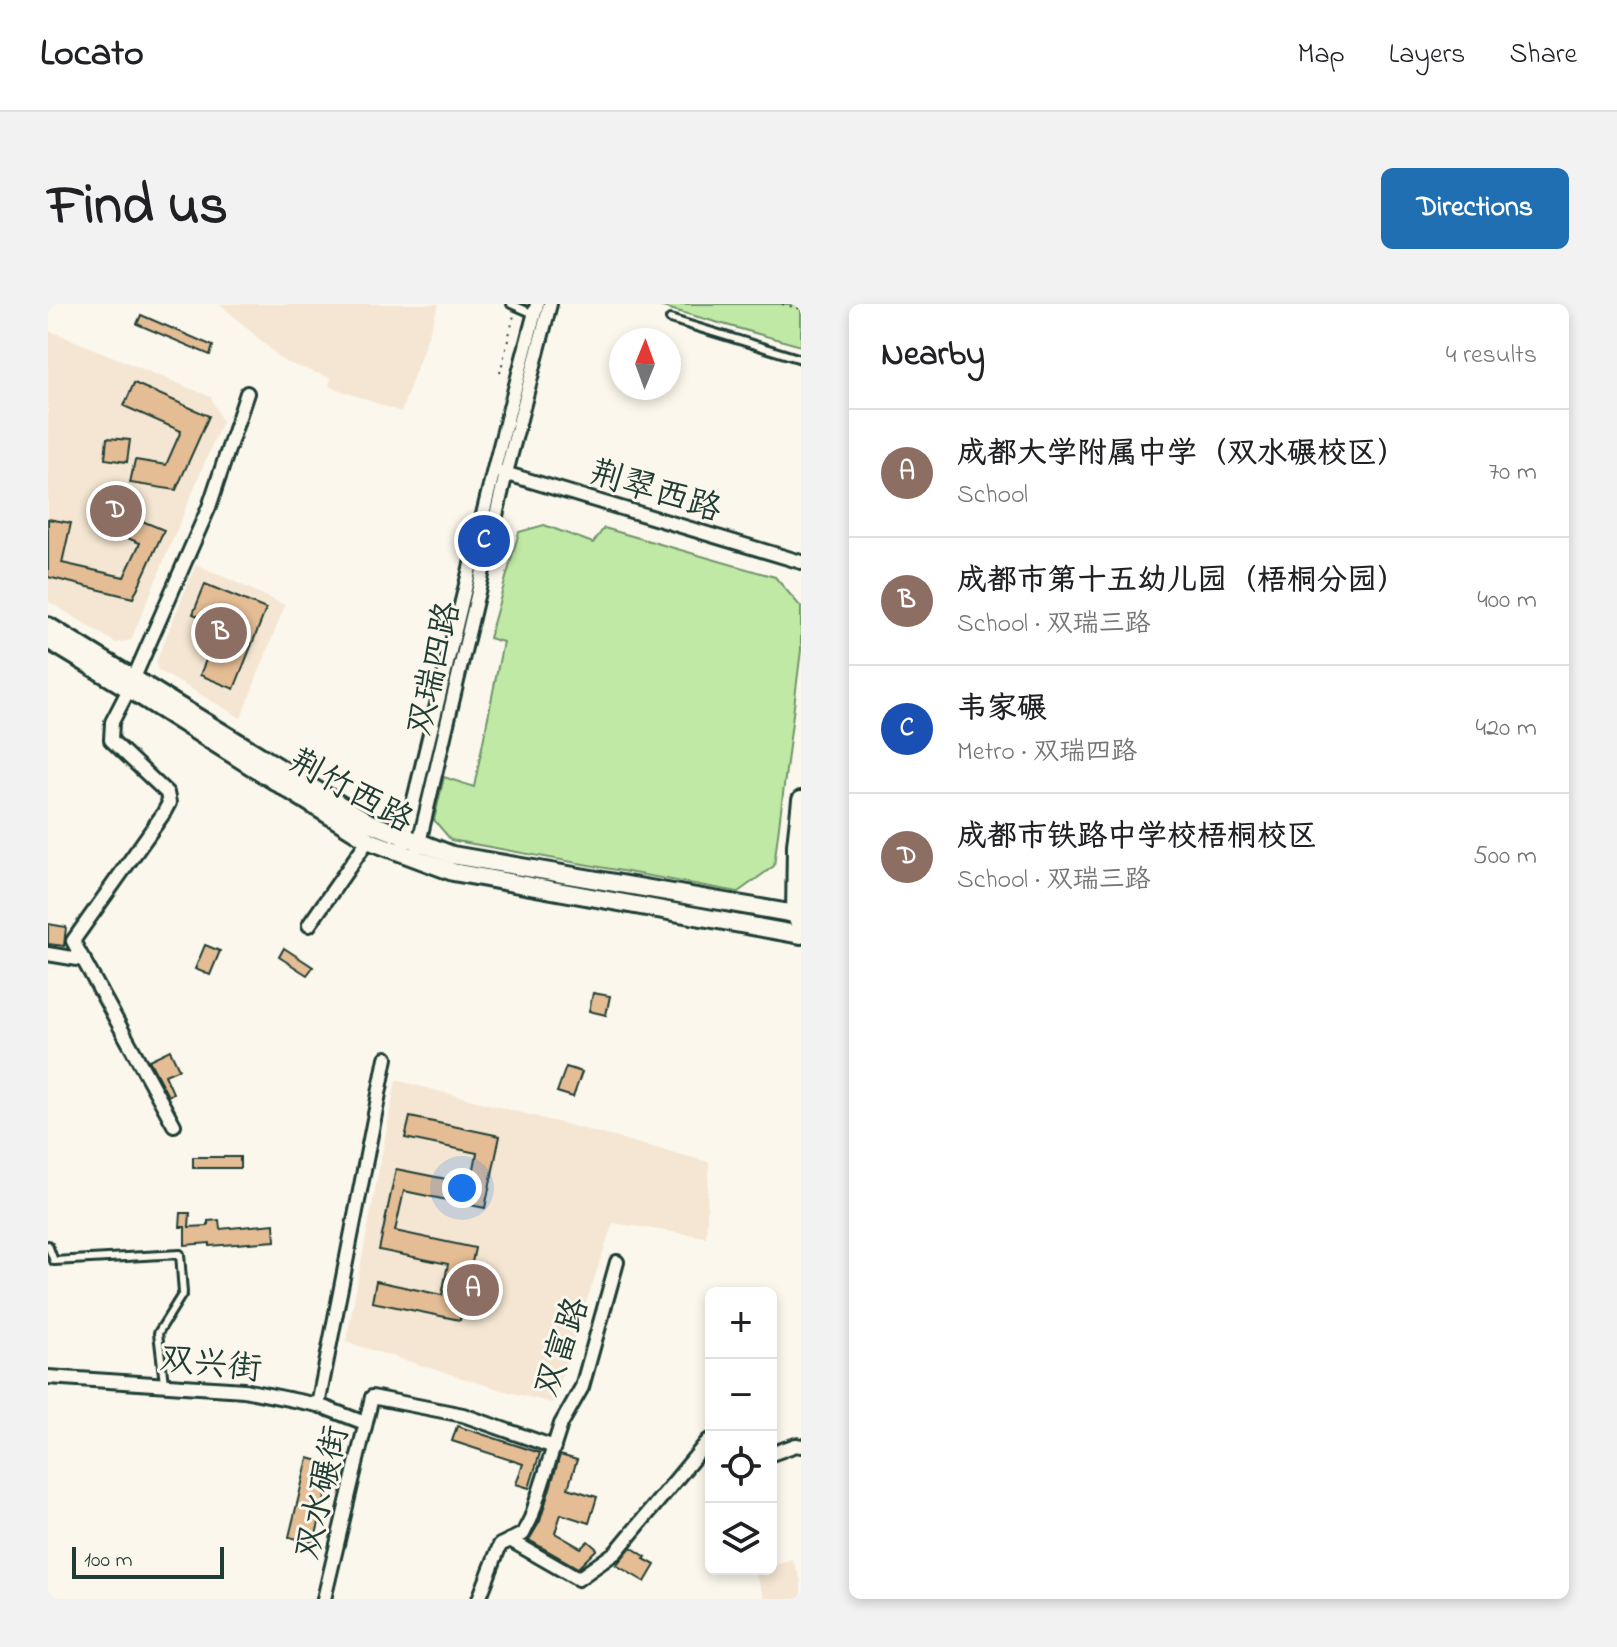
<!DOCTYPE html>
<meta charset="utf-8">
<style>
body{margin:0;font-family:"Indie Flower","LXGW WenKai TC",sans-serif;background:#f2f2f2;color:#202124}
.controls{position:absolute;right:24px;bottom:24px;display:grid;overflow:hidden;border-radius:12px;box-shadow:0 4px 12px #0003}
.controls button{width:72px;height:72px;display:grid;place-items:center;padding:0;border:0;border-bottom:2px solid #e0e0e0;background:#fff;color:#202124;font:40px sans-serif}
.compass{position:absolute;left:561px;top:24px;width:72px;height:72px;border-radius:50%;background:#fff;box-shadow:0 4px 12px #0003;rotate:1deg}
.scale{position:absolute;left:24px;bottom:20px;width:152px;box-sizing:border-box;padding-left:8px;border:4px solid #1f3d34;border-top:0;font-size:22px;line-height:28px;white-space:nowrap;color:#1f3d34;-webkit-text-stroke:6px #fbf7ec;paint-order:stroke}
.you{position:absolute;left:414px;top:884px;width:28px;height:28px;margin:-20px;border:6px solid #fff;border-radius:50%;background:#1a73e8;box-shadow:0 0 0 12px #1a73e833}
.badge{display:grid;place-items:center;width:52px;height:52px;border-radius:50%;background:#1f6fb2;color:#fff;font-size:26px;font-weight:700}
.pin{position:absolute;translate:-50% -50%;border:4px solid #fff;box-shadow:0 2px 8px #0006}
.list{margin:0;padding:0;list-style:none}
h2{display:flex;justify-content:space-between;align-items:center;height:104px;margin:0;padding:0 32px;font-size:34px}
h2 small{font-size:26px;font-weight:400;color:#757577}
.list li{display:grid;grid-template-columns:52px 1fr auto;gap:24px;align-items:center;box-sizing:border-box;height:128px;padding:0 32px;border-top:2px solid #e0e0e0}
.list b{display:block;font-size:30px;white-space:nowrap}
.list p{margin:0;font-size:26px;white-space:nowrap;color:#757577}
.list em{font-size:26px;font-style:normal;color:#757577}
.icon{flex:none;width:44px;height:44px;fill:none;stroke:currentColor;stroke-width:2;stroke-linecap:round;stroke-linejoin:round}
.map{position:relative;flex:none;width:753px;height:1295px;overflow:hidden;border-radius:12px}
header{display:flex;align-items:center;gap:48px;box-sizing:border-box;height:112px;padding:0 40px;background:#fff;border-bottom:2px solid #e0e0e0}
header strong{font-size:38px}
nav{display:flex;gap:44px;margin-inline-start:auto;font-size:28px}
.intro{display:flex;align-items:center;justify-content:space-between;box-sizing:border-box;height:192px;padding:0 48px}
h1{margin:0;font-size:56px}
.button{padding:20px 36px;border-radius:12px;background:#1f6fb2;color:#fff;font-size:28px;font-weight:700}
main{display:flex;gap:48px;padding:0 48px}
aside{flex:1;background:#fff;border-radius:12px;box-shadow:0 4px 12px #0003}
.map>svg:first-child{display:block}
.built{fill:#f4e6d2}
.green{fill:#c0e9a5;stroke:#70936c;stroke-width:2}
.building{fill:#e4bd95;stroke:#1f3d34;stroke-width:2}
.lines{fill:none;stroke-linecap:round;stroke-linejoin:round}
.lane-casing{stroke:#1f3d34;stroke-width:12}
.street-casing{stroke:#1f3d34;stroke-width:18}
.secondary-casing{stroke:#1f3d34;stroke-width:22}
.path{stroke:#1f3d34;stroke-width:2;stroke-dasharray:2 6;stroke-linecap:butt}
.lane{stroke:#fbf7ec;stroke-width:6}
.street{stroke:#fbf7ec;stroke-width:12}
.secondary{stroke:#fbf7ec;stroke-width:16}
.labels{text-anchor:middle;stroke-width:6;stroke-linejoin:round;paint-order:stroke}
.street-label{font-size:34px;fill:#1f3d34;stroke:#fbf7ec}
</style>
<header>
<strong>Locato</strong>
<nav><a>Map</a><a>Layers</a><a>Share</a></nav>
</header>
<div class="intro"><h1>Find us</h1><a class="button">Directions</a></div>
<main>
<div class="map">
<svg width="753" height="1295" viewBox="0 0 753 1295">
<rect width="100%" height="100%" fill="#fbf7ec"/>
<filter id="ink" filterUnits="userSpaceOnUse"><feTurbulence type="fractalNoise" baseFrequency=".0125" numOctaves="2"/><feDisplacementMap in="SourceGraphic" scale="16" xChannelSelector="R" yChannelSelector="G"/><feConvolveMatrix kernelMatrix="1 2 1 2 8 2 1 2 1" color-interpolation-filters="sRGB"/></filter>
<g filter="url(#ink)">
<g class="built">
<polygon points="172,0 391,0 353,108 281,82 283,74 237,58"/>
<polygon points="0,26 163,93 174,117 83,336 68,339 0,297"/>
<polygon points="148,260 237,301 193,414 110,366 108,358"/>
<polygon points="348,776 661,858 658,933 565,919 504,1099 450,1085 298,1038"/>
<polygon points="744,1255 753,1276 753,1295 717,1295 707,1269 723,1265 723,1263"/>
</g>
<g class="green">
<polygon points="604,0 753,0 753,42"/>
<polygon points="496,221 545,239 556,224 727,273 753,303 753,346 726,562 690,588 403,536 386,516 396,473 426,483 455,338 441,334 471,228"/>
</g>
<g class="building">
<polygon points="93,11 165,42 162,51 89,20"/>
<polygon points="86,79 161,112 128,186 82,179 87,156 118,161 133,127 76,102"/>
<polygon points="59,134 82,136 79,158 57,155"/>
<polygon points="65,205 116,226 85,294 0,273 0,215 23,219 14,259 76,273 92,239 52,223"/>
<polygon points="157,280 218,305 186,385 152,371 172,321 145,310"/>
<polygon points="0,620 18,623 16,642 0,640"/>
<polygon points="157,641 172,647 162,671 147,665"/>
<polygon points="236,644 265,663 259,671 231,653"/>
<polygon points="545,689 562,692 558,711 541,707"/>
<polygon points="122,746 131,765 117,771 125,789 120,792 101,756"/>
<polygon points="518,763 534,768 525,793 509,788"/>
<polygon points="362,813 452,832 437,904 356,887 347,927 427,944 412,1016 324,998 328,977 394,991 400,960 331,946 348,865 423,880 429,849 357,834"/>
<rect x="145" y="853" width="47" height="11"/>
<polygon points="133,909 142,909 141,923 160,922 160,917 171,916 172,925 226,920 227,937 162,942 162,939 137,941 137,923 132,923"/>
<polygon points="409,1122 492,1149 481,1184 468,1180 475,1160 404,1137"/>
<polygon points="512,1151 529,1156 520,1184 549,1193 541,1219 513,1210 507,1229 533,1244 540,1237 549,1245 530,1264 481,1236 492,1217"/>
<polygon points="260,1154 285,1161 266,1239 241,1233"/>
<polygon points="583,1243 598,1253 596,1255 607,1261 597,1278 568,1261"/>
</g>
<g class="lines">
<g class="lane-casing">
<g id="lane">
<polyline points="463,0 486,10"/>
<polyline points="622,15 753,55"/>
<polyline points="0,941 6,957 132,950 135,989 110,1029 116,1079"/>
</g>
</g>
<g class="street-casing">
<g id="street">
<polyline points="453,168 753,258"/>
<polyline points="355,541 446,165 489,0"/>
<polyline points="370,543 458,169 502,0"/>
<polyline points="261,621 320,536"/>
<polyline points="0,650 36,656"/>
<polyline points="126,821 25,637 115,510 121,499 119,489 63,436 64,418 81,385 161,203 199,89"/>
<polyline points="0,1073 196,1086 270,1101 317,1119"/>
<polyline points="270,1101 338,754"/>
<polyline points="723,1150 748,1141 753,1142"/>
<polyline points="462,1236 530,1275 568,1248 660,1137 663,1139"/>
<polyline points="276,1295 324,1093 415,1111 506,1143"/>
<polyline points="431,1295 452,1241 475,1230 483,1214 513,1120 534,1083 569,958"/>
</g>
</g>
<g class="secondary-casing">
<g id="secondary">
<polyline points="0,322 322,519 404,551 753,611"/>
<polyline points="0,336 81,385 322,537 405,568 753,631"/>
<polyline points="750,617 747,610 748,541 753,496"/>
</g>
</g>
<g class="path">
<polyline points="734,0 753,5"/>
<polyline points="452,69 466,11"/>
</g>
<use href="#lane" class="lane"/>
<use href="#street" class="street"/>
<use href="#secondary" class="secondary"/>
</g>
</g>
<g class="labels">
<g class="street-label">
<text transform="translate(608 185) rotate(17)" y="12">荆翠西路</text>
<text transform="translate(384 364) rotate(-77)" y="12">双瑞四路</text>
<text transform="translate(304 485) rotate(29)" y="12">荆竹西路</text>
<text transform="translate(512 1042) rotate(-71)" y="12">双富路</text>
<text transform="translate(163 1058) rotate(6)" y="12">双兴街</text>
<text transform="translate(272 1188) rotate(-77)" y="12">双水碾街</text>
</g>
</g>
</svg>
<div class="controls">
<button>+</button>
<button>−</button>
<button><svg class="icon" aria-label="locate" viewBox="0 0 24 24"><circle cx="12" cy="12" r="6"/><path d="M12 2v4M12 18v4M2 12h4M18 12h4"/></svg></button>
<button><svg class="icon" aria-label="layers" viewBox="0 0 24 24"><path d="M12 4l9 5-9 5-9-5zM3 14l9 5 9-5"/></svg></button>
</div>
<svg class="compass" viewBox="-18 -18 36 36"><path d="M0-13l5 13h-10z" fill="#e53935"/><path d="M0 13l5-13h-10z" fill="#757577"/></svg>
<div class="scale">100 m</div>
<div class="you"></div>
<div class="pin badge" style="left:425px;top:986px;background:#8d6e63">A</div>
<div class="pin badge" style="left:173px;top:329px;background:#8d6e63">B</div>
<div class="pin badge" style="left:436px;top:237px;background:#1a4fb4">C</div>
<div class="pin badge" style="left:68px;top:207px;background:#8d6e63">D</div>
</div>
<aside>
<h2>Nearby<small>4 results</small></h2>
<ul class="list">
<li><span class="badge" style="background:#8d6e63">A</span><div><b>成都大学附属中学（双水碾校区）</b><p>School</p></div><em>70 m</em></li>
<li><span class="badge" style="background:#8d6e63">B</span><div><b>成都市第十五幼儿园（梧桐分园）</b><p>School · 双瑞三路</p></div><em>400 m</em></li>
<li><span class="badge" style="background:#1a4fb4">C</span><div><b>韦家碾</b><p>Metro · 双瑞四路</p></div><em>420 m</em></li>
<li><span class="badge" style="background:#8d6e63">D</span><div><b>成都市铁路中学校梧桐校区</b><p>School · 双瑞三路</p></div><em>500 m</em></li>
</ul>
</aside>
</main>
